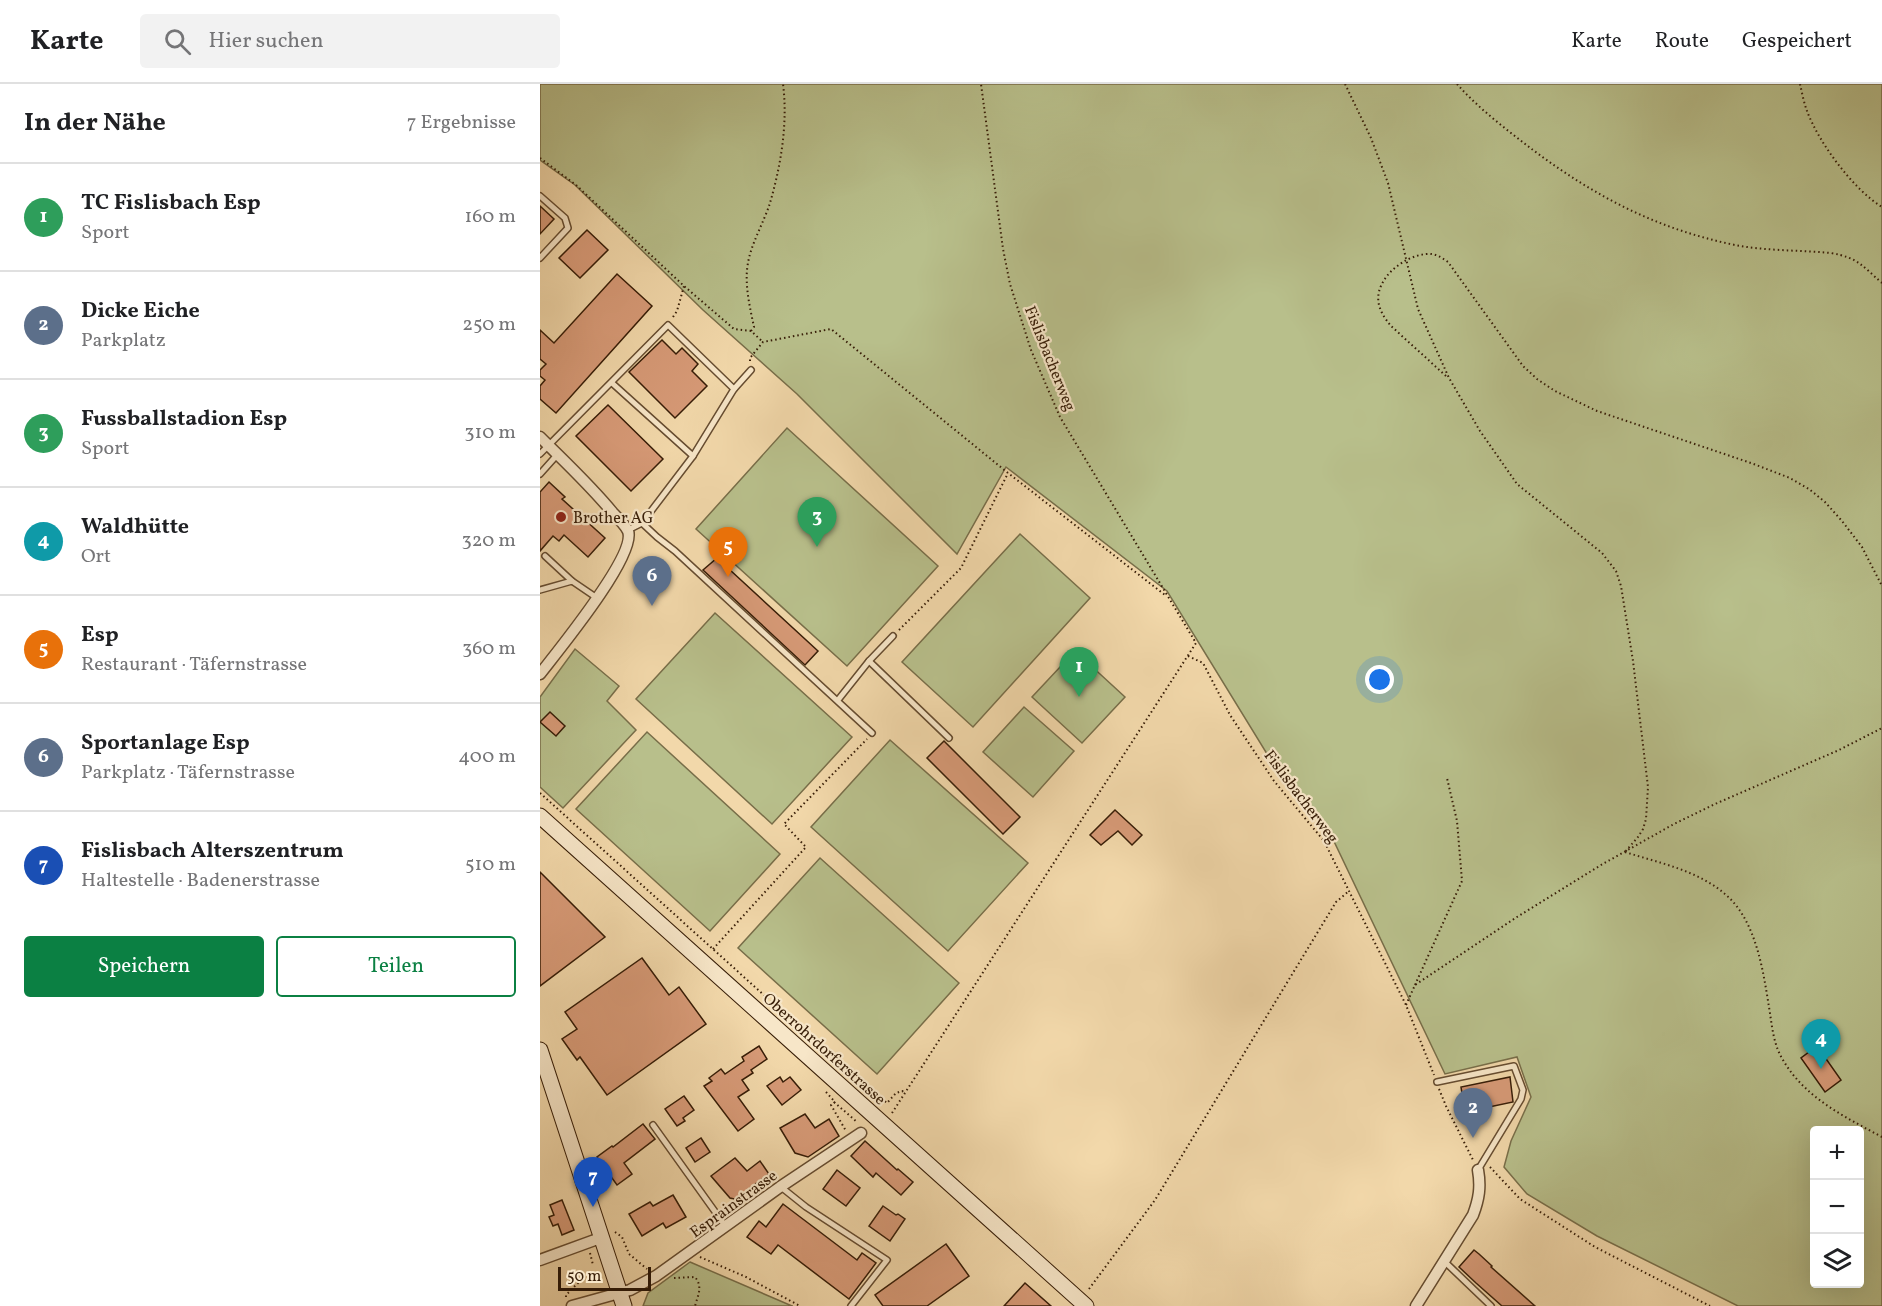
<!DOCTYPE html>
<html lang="de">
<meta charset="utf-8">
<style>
body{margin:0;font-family:Vollkorn,serif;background:#f2f2f2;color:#202124}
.controls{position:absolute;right:18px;bottom:18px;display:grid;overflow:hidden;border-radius:6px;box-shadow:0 6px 24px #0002}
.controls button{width:54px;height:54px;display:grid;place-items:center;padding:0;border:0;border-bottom:2px solid #e0e0e0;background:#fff;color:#202124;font:30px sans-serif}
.scale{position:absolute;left:18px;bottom:15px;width:93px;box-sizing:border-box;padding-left:6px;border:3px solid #371d07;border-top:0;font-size:16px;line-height:21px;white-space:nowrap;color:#371d07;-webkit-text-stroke:4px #f7e6c8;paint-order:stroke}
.you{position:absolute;left:840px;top:596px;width:21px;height:21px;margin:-15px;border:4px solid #fff;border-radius:50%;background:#1a73e8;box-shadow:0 0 0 9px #1a73e833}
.badge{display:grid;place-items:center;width:39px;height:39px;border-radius:50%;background:#0b8043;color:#fff;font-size:20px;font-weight:700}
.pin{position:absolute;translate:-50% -50px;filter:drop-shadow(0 2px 3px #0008)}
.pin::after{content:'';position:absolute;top:32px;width:21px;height:18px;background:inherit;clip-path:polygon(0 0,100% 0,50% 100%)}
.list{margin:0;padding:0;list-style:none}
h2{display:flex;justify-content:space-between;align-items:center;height:78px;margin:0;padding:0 24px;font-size:26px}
h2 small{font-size:20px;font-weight:400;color:#757577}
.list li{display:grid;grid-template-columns:39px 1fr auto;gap:18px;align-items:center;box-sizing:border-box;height:108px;padding:0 24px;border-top:2px solid #e0e0e0}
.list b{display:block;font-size:22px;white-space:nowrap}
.list p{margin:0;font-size:20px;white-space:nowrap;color:#757577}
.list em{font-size:20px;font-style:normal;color:#757577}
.actions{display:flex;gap:12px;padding:18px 24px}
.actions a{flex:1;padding:14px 0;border:2px solid #0b8043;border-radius:6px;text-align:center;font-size:21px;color:#0b8043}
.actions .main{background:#0b8043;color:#fff}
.icon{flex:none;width:33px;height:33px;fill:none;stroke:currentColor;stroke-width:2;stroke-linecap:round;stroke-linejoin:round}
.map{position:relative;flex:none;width:1342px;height:1222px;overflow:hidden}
header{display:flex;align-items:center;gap:36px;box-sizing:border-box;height:84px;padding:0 30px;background:#fff;border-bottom:2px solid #e0e0e0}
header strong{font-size:28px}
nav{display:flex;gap:33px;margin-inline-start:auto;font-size:21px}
.search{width:420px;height:54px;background:#f2f2f2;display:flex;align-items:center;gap:15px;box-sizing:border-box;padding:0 21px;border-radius:6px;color:#757577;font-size:22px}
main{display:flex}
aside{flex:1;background:#fff}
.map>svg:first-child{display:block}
.green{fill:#b8bf8b;stroke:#786e49;stroke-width:1.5;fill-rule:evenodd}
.building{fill:#d79a77;stroke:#371d07;stroke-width:1.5}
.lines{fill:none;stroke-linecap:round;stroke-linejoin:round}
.lane-casing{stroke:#664c30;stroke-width:8}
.street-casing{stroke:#664c30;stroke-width:13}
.secondary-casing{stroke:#371d07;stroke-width:17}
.path{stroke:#371d07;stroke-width:2;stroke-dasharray:1.5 3;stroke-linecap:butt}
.lane{stroke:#f7e6c8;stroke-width:5}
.street{stroke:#f7e6c8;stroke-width:10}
.secondary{stroke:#f7e6c8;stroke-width:15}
.poi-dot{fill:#8f2418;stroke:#f7e6c8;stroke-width:2}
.labels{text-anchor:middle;stroke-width:4.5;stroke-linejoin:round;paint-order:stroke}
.street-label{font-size:16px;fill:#371d07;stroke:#f7e6c8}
.poi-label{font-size:16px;fill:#371d07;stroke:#f7e6c8;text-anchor:start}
</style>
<header>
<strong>Karte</strong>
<div class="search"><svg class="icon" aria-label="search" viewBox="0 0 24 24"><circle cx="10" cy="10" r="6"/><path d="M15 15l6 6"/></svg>Hier suchen</div>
<nav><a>Karte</a><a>Route</a><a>Gespeichert</a></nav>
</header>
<main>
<aside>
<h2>In der Nähe<small>7 Ergebnisse</small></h2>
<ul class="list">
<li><span class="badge" style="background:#2e9e5b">1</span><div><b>TC Fislisbach Esp</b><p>Sport</p></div><em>160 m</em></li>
<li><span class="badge" style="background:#5c6f8a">2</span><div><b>Dicke Eiche</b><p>Parkplatz</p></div><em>250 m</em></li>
<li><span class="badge" style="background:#2e9e5b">3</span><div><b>Fussballstadion Esp</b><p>Sport</p></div><em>310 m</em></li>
<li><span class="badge" style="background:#0f9aa8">4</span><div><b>Waldhütte</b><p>Ort</p></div><em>320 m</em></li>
<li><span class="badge" style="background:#e8710a">5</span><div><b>Esp</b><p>Restaurant · Täfernstrasse</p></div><em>360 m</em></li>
<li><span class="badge" style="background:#5c6f8a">6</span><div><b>Sportanlage Esp</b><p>Parkplatz · Täfernstrasse</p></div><em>400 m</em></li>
<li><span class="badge" style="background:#1a4fb4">7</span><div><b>Fislisbach Alterszentrum</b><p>Haltestelle · Badenerstrasse</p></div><em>510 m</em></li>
</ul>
<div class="actions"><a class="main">Speichern</a><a>Teilen</a></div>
</aside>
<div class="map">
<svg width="1342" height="1222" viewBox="0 0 1342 1222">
<rect width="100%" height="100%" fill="#f2d8aa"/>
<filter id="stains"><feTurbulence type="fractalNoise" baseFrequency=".00333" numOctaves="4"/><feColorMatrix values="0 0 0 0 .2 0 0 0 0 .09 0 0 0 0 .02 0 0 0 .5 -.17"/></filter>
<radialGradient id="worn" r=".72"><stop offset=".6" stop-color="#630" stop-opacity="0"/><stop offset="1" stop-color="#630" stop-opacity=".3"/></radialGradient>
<g class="green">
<path d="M0 0H1342V1222H1198L1057 1152 987 1110 964 1083 971 1057 991 1013 977 973 905 990 789 747 740 691 627 507 466 383 417 470 257 310 163 226 35 101 0 76ZM1274 1046H1320V1200H1274Z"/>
<polygon points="247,344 398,482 307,582 156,445"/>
<polygon points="480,450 550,514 433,643 362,578"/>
<polygon points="175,529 312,653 232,740 96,615"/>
<polygon points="35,565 79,602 67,617 96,646 23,724 0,703 0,613"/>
<polygon points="535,567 585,613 542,659 492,613"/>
<polygon points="484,623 534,667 493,713 443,668"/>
<polygon points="107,648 240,770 170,847 36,725"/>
<polygon points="350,656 488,779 408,867 271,743"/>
<polygon points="280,774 419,899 337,990 198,864"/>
<polygon points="150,1178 252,1222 253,1222 103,1222 108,1209"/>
</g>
<g class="building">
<polygon points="0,122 14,135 0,150"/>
<polygon points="47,146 68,166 40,194 19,174"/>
<polygon points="77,190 112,222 16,329 0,315 0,302 5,296 0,292 0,286 6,280 0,275 0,246 14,259"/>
<polygon points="122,256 136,270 142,264 158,280 152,287 167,302 135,334 89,288"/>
<polygon points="68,321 123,375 91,407 36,352"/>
<polygon points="9,398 25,413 22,415 65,454 48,473 24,451 19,457 13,452 0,467 0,408"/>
<polygon points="177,474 278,567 265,581 163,486"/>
<polygon points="10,628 25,642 16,652 0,638"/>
<polygon points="404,657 480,733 463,750 387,674"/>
<polygon points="575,726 602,751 592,761 578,747 561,761 550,751"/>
<polygon points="0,788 65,853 0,902"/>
<polygon points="102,874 129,911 139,903 166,940 67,1011 40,973 37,976 22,955 37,945 25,928"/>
<polygon points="219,962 227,975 211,986 213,989 202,996 209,1006 198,1013 214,1035 198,1047 164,1002 172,997 169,994 181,985 185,990 204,977 202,973"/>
<polygon points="1277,962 1301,996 1285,1008 1261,974"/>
<polygon points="240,993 243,998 250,993 261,1006 242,1021 227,1002"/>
<polygon points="970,993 973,1018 925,1028 921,1003"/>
<polygon points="144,1012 154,1026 143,1034 145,1037 137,1042 125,1025"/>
<polygon points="265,1030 275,1044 289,1035 299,1052 268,1073 255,1069 240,1044"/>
<polygon points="103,1040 115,1055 84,1079 92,1090 77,1101 57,1073 72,1062 73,1063"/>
<polygon points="161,1054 170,1068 155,1078 146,1064"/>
<polygon points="325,1057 357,1086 358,1085 373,1098 361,1111 336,1089 333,1093 311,1072"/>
<polygon points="195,1074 207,1087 220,1077 229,1090 210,1104 210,1112 203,1117 190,1114 171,1092"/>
<polygon points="297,1086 320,1104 306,1122 283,1105"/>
<polygon points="133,1111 146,1133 126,1144 123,1139 102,1152 89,1130 110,1118 113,1122"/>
<polygon points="22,1116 34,1146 22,1151 18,1140 13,1142 9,1133 14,1131 10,1121"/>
<polygon points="243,1120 317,1176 322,1169 336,1179 309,1215 238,1161 231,1170 207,1153 219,1137 226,1143"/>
<polygon points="343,1122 356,1131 358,1130 365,1135 350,1157 329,1142"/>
<polygon points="406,1160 429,1192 387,1222 343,1222 335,1211"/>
<polygon points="934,1166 939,1170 952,1182 951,1183 995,1222 962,1222 936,1199 919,1183"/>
<polygon points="485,1199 511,1222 464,1222"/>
</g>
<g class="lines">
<g class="lane-casing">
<g id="lane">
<polyline points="0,112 25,134 28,144 0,174"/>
<polyline points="72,299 153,372"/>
<polyline points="0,370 128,241 194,305"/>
<polyline points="0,390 17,371"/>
<polyline points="102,439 117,453 135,467 332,649"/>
<polyline points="88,446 102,439 153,372 194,305 211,286"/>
<polyline points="5,472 32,497"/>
<polyline points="0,506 32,497 57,514"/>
<polyline points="329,577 409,654"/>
<polyline points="298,616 329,577 353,552"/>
<polyline points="897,998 974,982 983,1006 981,1015 938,1086"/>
<polyline points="113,1041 186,1143"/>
<polyline points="241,1103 266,1123 347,1176 311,1222"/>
<polyline points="904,1177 951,1222"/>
</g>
</g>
<g class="street-casing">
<g id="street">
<path d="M0 353C25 378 51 402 73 429 78 434 85 441 88 447 97 471 17 568 0 590"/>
<polyline points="0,1176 63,1153"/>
<polyline points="32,1222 90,1206 116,1192 240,1103 321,1049"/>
<path d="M876 1222 933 1131C939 1115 941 1103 938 1086"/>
</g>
</g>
<g class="secondary-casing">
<g id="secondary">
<polyline points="0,732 546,1222"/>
<polyline points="0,966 84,1222"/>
</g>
</g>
<g class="path">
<polyline points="805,0 831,54 848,99 878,225 909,294 940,347 977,400 1062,469 1076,487 1081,502 1093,577 1108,703 1106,735 1103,745 1098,753 1085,768"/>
<path d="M917 0C939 25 967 46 993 66 1056 113 1117 145 1195 161 1226 167 1259 166 1291 169 1319 174 1322 182 1342 199"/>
<path d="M1260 0C1262 9 1264 19 1267 27 1279 59 1313 105 1342 123"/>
<polyline points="0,74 36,101 144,202 194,245 211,247 223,258"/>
<polyline points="133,233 137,227 144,202"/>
<path d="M211 247 214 243C210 224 204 199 208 179 211 160 224 138 230 119 241 81 248 39 243 0"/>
<polyline points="210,277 210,274 223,258 291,245 468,389 625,511"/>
<path d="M906 292 851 242C846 236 841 229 839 221 833 196 863 172 886 170 895 169 901 173 908 178L983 282 997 295 1015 307 1057 327 1211 379 1250 394 1269 405 1285 418 1302 437 1322 463 1342 502"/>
<polyline points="359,546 421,484 468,389"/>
<polyline points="648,572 663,579 690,631 734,697 784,757 866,921 894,991"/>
<polyline points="0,709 256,940 253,942"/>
<path d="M1085 768C1119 779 1157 786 1185 810 1216 836 1223 886 1229 923 1232 941 1233 960 1243 976 1265 1014 1305 1033 1342 1053"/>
<polyline points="173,865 266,763 244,740 327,655"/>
<polyline points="875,901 922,797 917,737 907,694"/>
<polyline points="866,921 875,901 977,833 1061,781 1134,740 1175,720 1299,666 1342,644"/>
<polyline points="257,941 286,967"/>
<polyline points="283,969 286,967 347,1019 356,1009 362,1007 366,1009"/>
<polyline points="899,1005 906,1022 933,1076"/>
<polyline points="286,1008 295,1018 291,1021 306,1047"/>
<polyline points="294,1018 317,1038"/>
<polyline points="352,1029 656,559 520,333 491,266 470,200 463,165 441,0"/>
<polyline points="950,1083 980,1115 1055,1163 1170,1222"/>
<polyline points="75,1148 82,1153 89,1170 107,1185"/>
<polyline points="50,1169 53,1181"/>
<polyline points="160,1173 206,1193 260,1222"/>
<path d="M134 1194 155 1193C163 1203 158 1211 155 1222"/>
<polyline points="549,1205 615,1116 796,818 809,807"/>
<polyline points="26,1213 26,1211 50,1187"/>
</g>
<use href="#lane" class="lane"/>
<use href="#street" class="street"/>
<use href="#secondary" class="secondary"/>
</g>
<circle class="poi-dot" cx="21" cy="433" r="6"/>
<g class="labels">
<g class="street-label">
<text transform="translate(511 274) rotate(68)" y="6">Fislisbacherweg</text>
<text transform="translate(762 712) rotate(53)" y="6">Fislisbacherweg</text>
<text transform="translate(285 964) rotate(42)" y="6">Oberrohrdorferstrasse</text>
<text transform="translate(193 1119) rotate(-36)" y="6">Esprainstrasse</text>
</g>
<g class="poi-label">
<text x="33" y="439">Brother AG</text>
</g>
</g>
<rect width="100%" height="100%" filter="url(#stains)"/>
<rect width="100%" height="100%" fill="url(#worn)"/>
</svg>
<div class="controls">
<button>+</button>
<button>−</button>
<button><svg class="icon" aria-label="layers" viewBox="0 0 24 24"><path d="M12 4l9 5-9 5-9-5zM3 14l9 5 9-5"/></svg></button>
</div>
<div class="scale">50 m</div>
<div class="you"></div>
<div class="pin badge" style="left:539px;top:613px;background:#2e9e5b">1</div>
<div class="pin badge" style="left:933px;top:1054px;background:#5c6f8a">2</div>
<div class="pin badge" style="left:277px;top:463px;background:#2e9e5b">3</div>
<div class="pin badge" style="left:1281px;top:985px;background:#0f9aa8">4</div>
<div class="pin badge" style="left:188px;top:493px;background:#e8710a">5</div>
<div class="pin badge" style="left:112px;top:522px;background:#5c6f8a">6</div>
<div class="pin badge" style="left:53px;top:1123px;background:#1a4fb4">7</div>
</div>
</main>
